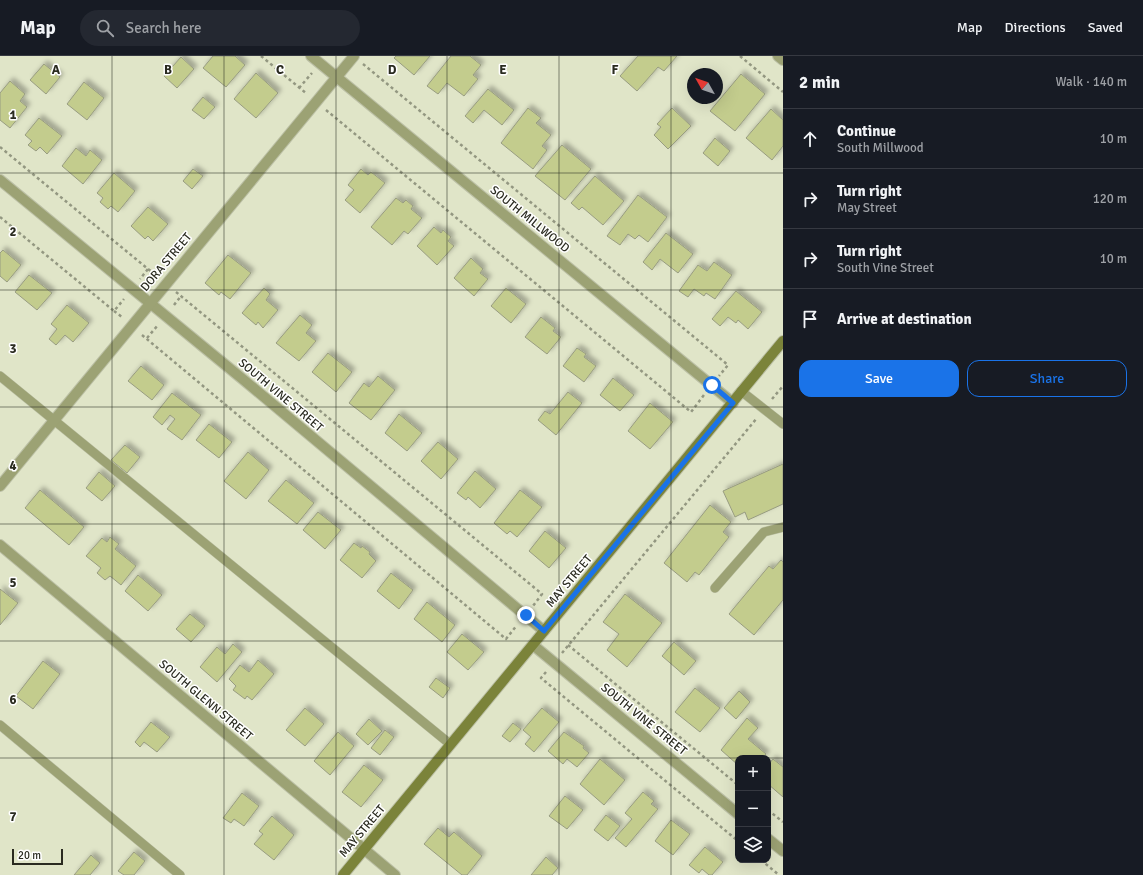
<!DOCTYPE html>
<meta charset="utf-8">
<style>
body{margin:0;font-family:Signika,sans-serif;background:#242831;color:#f1f3f6}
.controls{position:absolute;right:12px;bottom:12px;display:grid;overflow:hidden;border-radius:8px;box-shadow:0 4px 16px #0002}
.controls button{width:36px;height:36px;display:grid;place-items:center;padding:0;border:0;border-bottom:1px solid #363941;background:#171b24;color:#f1f3f6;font:20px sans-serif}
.compass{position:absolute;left:687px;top:12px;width:36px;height:36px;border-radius:50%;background:#171b24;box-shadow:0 4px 16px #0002;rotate:310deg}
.scale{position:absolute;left:12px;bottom:10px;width:51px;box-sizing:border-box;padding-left:4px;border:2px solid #2a2b20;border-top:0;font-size:11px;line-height:14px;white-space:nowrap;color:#2a2b20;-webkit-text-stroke:3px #fff;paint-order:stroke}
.stop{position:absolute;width:12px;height:12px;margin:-9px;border:3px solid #1a73e8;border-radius:50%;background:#fff}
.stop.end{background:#1a73e8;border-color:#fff;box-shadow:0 1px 4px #0008}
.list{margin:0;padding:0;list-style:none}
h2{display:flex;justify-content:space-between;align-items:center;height:52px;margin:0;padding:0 16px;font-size:17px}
h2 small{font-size:13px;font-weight:400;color:#9ea1a6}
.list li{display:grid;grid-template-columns:26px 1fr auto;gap:12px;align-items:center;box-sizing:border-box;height:60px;padding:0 16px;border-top:1px solid #363941}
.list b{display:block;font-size:15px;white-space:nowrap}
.list p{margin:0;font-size:13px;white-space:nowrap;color:#9ea1a6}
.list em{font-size:13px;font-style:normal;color:#9ea1a6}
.actions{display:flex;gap:8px;padding:12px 16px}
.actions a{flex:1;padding:9px 0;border:1px solid #1a73e8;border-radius:12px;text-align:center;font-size:14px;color:#1a73e8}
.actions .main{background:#1a73e8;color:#fff}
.icon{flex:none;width:22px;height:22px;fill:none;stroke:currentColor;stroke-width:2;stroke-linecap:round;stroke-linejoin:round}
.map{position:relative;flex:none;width:783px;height:819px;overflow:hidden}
header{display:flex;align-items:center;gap:24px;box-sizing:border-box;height:56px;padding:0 20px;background:#171b24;border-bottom:1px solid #363941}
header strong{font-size:19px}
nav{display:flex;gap:22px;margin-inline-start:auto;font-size:14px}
.search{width:280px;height:36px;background:#242831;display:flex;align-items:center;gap:10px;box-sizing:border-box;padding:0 14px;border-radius:22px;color:#9ea1a6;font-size:15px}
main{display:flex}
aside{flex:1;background:#171b24}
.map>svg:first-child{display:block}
.building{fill:#c3cc8d;stroke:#989c81;filter:url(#shadow)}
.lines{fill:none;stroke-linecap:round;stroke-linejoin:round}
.lane-casing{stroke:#bcc0a6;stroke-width:10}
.street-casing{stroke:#bcc0a6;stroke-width:12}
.secondary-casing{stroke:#bcc0a6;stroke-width:12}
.path{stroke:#939781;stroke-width:2.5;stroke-dasharray:3 3;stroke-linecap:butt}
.lane{stroke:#9ca274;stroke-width:9}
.street{stroke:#9ca274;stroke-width:10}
.secondary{stroke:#7b833a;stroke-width:10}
.route{stroke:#1a73e8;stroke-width:5}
.grid{fill:none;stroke:#2a2b20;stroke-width:1;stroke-opacity:0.55}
.labels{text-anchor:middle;stroke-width:3;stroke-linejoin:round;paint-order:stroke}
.street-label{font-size:12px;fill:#2a2b20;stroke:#fff}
.grid-label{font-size:13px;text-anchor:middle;font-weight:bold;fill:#2a2b20;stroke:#fff;stroke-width:3;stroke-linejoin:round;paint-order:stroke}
</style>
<header>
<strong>Map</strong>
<div class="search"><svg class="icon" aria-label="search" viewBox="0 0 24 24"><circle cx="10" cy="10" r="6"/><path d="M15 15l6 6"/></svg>Search here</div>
<nav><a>Map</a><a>Directions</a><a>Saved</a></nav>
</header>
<main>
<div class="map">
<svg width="783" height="819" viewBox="0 0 783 819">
<defs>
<filter id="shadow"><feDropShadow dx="3.5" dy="-3.5" stdDeviation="2" flood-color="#0004"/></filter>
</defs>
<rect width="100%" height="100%" fill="#e0e5c8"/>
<g class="building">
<polygon points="213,0 235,0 245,9 226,31 203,12"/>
<polygon points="396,0 430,0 414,19 394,2"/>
<polygon points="451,0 470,0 481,9 473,19 478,23 464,40 447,27 438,38 427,30"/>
<polygon points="638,0 677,0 664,15 658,11 637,35 620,20"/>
<polygon points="181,1 194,13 177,32 164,20"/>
<polygon points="44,8 60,21 46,38 30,24"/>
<polygon points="256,17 278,37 256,62 234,43"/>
<polygon points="741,18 765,38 735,75 710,55"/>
<polygon points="10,25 25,38 20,45 27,51 10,72 0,64 0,37"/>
<polygon points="84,26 104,42 87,64 67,48"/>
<polygon points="488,33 514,54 502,69 484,54 473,67 465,60"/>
<polygon points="203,41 215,51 204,63 192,54"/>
<polygon points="528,52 541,62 536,67 551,79 542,90 547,94 533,113 501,87"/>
<polygon points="672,52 691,70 668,93 654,79 661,71 657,68"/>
<polygon points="771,53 783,64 783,90 772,104 746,82"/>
<polygon points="39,62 62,80 47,98 40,91 36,95 28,89 32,85 25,79"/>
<polygon points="715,82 730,95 718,110 703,97"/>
<polygon points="562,89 591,113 565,144 535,120"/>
<polygon points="76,92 86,100 90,94 102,104 83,128 62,110"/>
<polygon points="193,113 203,120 192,133 183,125"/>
<polygon points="361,113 368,119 371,116 385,127 360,157 345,144 354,134 348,129"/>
<polygon points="114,117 135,135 118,156 111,150 108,153 100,146 103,142 97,137"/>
<polygon points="595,120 624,145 603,169 582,151 579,154 571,147"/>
<polygon points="638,139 667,161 648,186 639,179 635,183 628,178 620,189 607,180"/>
<polygon points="396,142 403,147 406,144 413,150 411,153 422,162 408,178 404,175 392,189 371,171"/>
<polygon points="148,151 168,168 153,185 148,180 145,183 131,170"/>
<polygon points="434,171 441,177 443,174 451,181 448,185 454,190 437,209 417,190"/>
<polygon points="666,177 693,198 678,217 660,203 652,214 643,206"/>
<polygon points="3,194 21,209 7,226 0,220 0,197"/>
<polygon points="228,199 251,217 230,243 221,236 219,239 205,227"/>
<polygon points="471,202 483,213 480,217 488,223 474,240 454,222"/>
<polygon points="714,206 732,219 715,243 706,237 704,240 694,233 688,241 679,235 698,209 707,215"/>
<polygon points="29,219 52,237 37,254 15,236"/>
<polygon points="264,232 270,238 266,244 278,254 263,272 258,266 256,269 242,257"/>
<polygon points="506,232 526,248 511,267 491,250"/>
<polygon points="736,235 762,256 748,273 738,264 736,267 728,261 720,270 712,263"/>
<polygon points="67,249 89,267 73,286 65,279 56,289 49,283 57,273 51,268"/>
<polygon points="300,259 312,269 306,277 316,285 299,305 276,287"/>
<polygon points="541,261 555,272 553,275 561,281 547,298 525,281"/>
<polygon points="577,292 586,298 584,301 596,310 584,326 563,310"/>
<polygon points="328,297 352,316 336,336 312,316"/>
<polygon points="141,310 164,329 152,344 128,325"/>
<polygon points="378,320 395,334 371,364 349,347 364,327 369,331"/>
<polygon points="613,322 634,339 620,355 600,339"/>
<polygon points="568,336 582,347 556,379 538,364 545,355 550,358"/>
<polygon points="172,337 201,359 182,384 167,373 175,363 170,359 162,369 153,361"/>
<polygon points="650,347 673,366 650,393 628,375"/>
<polygon points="399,358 422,377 407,395 385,377"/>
<polygon points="209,368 232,386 219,402 196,384"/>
<polygon points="438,386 458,403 441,423 421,405"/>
<polygon points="125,389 140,401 127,417 111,404"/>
<polygon points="248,396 269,414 246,443 224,425"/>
<polygon points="783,408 783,448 748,464 745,456 735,461 723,435"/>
<polygon points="475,415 496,433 480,452 468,441 466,444 457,437"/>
<polygon points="99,416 115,430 102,445 86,432"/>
<polygon points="286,424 314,447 297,468 268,445"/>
<polygon points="40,434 84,471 69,489 25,452"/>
<polygon points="520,434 542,451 517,481 510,475 507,478 494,467"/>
<polygon points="710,449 731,466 723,476 729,481 699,519 695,516 687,526 664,507"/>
<polygon points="318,456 341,474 325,493 303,474"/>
<polygon points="545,475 566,492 549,512 529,495"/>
<polygon points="110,481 119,488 115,493 136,510 121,529 110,520 105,524 97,517 101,512 86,500 102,482 107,486"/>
<polygon points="354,487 361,492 362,490 370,496 369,498 376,505 362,522 340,504"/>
<polygon points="781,504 783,506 783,544 754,579 729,558 769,510 773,513"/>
<polygon points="391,517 413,534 399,553 377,535"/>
<polygon points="138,519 162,539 148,555 125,535"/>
<polygon points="0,533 18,547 0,569"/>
<polygon points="625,538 662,567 627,611 607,594 619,578 603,566"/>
<polygon points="427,546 455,569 442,586 414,563"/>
<polygon points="190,558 205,570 191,586 176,573"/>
<polygon points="462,578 484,596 468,614 447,596"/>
<polygon points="674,586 696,605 684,619 662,600"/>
<polygon points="233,588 242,596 217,626 200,611 217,591 225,598"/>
<polygon points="258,604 274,618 252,644 247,640 245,643 233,634 236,630 229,623 240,609 249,616"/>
<polygon points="43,605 60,618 33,653 16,640"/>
<polygon points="436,622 450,632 443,642 429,631"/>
<polygon points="695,632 720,652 700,676 675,656"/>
<polygon points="739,635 750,646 736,663 724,652"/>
<polygon points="305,652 324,668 305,690 286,674"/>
<polygon points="542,652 559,666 534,696 525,688 531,681 523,674"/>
<polygon points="747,662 758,672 748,683 766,698 763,702 738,702 738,709 721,694"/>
<polygon points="369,663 382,675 368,689 356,678"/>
<polygon points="151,666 170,681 157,696 144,686 140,691 135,686"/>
<polygon points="513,667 521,673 510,686 502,680"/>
<polygon points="385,674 394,681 380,699 371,692"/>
<polygon points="338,676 354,690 330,719 314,705"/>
<polygon points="564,676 584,690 583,692 589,697 577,711 567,703 563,708 548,695"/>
<polygon points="600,703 625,724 604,749 580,728"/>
<polygon points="773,703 783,711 783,741 768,728 768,709"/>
<polygon points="364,709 383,724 361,751 342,736"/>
<polygon points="643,736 654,745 651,748 658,753 626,791 615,782 632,763 625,757"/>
<polygon points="242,737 259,750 244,770 234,763 231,767 223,762"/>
<polygon points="565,740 583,754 567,773 549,760"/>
<polygon points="606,759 620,770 608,785 594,774"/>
<polygon points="272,760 294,779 274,804 254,788 263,778 259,775"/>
<polygon points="671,764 690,778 673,799 655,785"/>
<polygon points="438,772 449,781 454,776 482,800 467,819 462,819 424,788"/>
<polygon points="705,791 723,806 712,819 709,819 702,813 699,817 689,809"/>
<polygon points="134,796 145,805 134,819 124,819 118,815"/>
<polygon points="91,799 100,807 90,819 74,819"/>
<polygon points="546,801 558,812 552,819 531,819"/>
</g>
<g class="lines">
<g class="lane-casing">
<g id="lane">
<polyline points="0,320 450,688"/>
<polyline points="741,335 783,368"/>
<polyline points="715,532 764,476 783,471"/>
<polyline points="0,669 180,819"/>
</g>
</g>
<g class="street-casing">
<g id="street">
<polyline points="311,0 733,347"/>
<polyline points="778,0 783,4"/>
<polyline points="0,124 245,325 544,575"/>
<polyline points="0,430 354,0"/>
<polyline points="0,489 395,819"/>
<polyline points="533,589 738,758"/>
<polyline points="768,783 783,795"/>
</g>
</g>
<g class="secondary-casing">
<polyline id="secondary" points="343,819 783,285"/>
</g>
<g class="path">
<polyline points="261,0 307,38"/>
<polyline points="740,0 783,36"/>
<polyline points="363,8 728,309 719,320"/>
<polyline points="299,32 312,17"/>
<polyline points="326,54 691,356 704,339"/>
<polyline points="0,91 148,213 140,223"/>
<polyline points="0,161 114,255 124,243"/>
<polyline points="148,213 157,220"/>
<polyline points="176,236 542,538 533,550"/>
<polyline points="174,249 181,240"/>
<polyline points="114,255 122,261"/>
<polyline points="142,279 506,583 517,569"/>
<polyline points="147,282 158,269"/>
<polyline points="772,343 783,330"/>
<polyline points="568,589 738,729"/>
<polyline points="562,597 757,362"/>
<polyline points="546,616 541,622 738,785"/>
<polyline points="768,754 783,766"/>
<polyline points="761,804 779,819"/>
</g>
<use href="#lane" class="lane"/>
<use href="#street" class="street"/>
<use href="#secondary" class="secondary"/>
</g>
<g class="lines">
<polyline class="route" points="526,559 544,575 733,347 712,329"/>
</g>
<path class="grid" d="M112 0V819M224 0V819M336 0V819M447 0V819M559 0V819M671 0V819M0 117H783M0 234H783M0 351H783M0 468H783M0 585H783M0 702H738M738 702H768M768 702H783"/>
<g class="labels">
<g class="street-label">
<text transform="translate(530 163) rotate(39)" y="4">SOUTH MILLWOOD</text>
<text transform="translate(166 206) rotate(-50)" y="4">DORA STREET</text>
<text transform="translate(281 339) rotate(40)" y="4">SOUTH VINE STREET</text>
<text transform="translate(569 525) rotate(-50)" y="4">MAY STREET</text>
<text transform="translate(206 644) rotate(40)" y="4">SOUTH GLENN STREET</text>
<text transform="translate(644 663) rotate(39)" y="4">SOUTH VINE STREET</text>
<text transform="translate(362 775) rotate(-50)" y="4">MAY STREET</text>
</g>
</g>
<g class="grid-label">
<text x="56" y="18">A</text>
<text x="168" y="18">B</text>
<text x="280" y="18">C</text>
<text x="392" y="18">D</text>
<text x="503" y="18">E</text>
<text x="615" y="18">F</text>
<text x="13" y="63">1</text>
<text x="13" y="180">2</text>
<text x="13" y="297">3</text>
<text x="13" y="414">4</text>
<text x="13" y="531">5</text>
<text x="13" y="648">6</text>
<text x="13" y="765">7</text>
</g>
</svg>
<div class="controls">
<button>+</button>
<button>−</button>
<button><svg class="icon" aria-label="layers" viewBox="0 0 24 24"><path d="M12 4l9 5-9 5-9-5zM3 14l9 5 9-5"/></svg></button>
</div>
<svg class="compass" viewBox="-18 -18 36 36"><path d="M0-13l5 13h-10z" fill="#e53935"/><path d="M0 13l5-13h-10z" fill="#9ea1a6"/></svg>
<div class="scale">20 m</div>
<div class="stop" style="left:712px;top:329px"></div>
<div class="stop end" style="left:526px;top:559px"></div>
</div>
<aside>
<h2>2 min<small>Walk · 140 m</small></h2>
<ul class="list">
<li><svg class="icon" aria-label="ahead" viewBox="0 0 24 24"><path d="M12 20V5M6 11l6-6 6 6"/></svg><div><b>Continue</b><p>South Millwood</p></div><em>10 m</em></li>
<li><svg class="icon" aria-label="right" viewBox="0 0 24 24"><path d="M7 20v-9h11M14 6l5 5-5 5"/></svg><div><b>Turn right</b><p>May Street</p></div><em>120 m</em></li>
<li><svg class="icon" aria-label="right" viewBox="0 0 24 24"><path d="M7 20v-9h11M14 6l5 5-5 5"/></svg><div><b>Turn right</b><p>South Vine Street</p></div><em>10 m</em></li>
<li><svg class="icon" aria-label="arrive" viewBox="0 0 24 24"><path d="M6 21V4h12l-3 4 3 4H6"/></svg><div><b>Arrive at destination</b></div></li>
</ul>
<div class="actions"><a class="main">Save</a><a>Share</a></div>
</aside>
</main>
